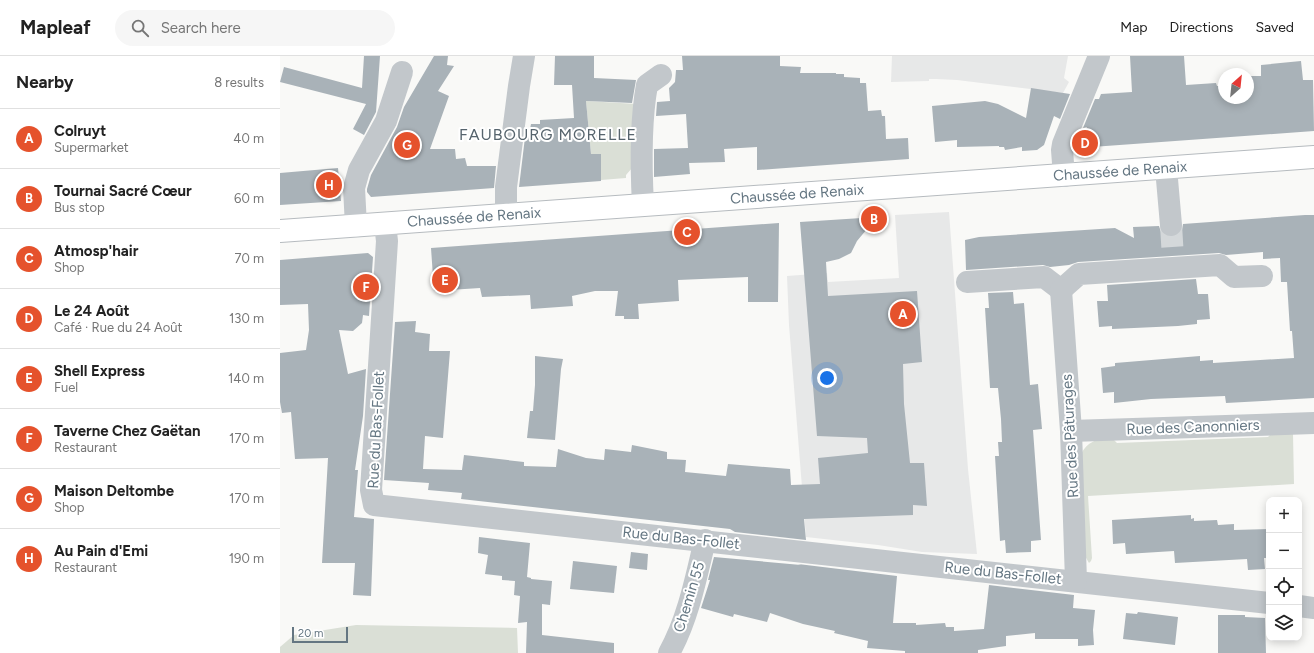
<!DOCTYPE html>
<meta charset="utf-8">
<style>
body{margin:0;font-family:Figtree,sans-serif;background:#f6f6f6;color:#222}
.controls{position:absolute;right:12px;bottom:12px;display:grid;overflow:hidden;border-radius:8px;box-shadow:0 2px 10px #0003}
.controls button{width:36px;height:36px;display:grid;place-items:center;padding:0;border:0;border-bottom:1px solid #e0e0e0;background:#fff;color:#222;font:20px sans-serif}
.compass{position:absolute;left:938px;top:12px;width:36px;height:36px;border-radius:50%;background:#fff;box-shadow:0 2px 10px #0003;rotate:27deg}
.scale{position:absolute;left:12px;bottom:10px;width:56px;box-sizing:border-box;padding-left:4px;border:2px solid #647682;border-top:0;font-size:11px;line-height:14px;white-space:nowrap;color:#647682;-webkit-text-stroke:3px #fff;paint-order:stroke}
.you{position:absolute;left:547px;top:322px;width:14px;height:14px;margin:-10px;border:3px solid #fff;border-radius:50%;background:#1a73e8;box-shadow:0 0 0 6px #1a73e833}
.badge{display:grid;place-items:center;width:26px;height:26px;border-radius:50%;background:#e5522c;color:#fff;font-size:13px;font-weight:700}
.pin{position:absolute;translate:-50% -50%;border:2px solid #fff;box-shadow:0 1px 4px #0006}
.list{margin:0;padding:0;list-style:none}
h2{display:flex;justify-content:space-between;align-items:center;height:52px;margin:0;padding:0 16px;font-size:17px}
h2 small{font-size:13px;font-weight:400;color:#767676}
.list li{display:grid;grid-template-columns:26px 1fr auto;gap:12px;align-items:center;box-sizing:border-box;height:60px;padding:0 16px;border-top:1px solid #e0e0e0}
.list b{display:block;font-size:15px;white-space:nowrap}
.list p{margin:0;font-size:13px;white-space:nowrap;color:#767676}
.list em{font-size:13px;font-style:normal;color:#767676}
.icon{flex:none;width:22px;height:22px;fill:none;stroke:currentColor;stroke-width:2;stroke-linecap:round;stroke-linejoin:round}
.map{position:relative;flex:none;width:1034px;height:597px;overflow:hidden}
header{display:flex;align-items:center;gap:24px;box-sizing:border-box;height:56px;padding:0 20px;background:#fff;border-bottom:1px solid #e0e0e0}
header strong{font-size:19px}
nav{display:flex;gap:22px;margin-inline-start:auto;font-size:14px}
.search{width:280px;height:36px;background:#f6f6f6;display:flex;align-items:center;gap:10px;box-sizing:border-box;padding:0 14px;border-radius:22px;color:#767676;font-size:15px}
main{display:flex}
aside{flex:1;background:#fff}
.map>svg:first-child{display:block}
.built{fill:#e7e8e8}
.green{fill:#dadfd6}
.building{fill:#a9b2b8}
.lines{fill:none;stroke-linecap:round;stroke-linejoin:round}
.minor-tunnel{stroke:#d4d8da;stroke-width:22;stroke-dasharray:22 11;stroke-linecap:butt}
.major-casing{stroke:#b6bbbf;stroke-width:24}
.minor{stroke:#c2c7cb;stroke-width:22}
.major{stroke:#fff;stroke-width:22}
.labels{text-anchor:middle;stroke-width:4;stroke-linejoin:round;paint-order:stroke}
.street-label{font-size:15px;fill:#647682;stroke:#fff}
.neighbourhood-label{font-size:16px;letter-spacing:1px;fill:#56646d;stroke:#fff}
</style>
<header>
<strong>Mapleaf</strong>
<div class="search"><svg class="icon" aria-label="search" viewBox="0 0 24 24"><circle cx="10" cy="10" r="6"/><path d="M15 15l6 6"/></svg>Search here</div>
<nav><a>Map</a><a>Directions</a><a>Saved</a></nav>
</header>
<main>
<aside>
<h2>Nearby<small>8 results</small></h2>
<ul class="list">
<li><span class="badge">A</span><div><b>Colruyt</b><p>Supermarket</p></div><em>40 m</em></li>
<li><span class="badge">B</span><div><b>Tournai Sacré Cœur</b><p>Bus stop</p></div><em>60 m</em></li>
<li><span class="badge">C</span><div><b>Atmosp'hair</b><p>Shop</p></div><em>70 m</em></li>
<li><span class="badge">D</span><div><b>Le 24 Août</b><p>Café · Rue du 24 Août</p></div><em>130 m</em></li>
<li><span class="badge">E</span><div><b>Shell Express</b><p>Fuel</p></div><em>140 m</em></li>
<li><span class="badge">F</span><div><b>Taverne Chez Gaëtan</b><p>Restaurant</p></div><em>170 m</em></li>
<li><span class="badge">G</span><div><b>Maison Deltombe</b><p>Shop</p></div><em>170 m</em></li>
<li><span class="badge">H</span><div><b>Au Pain d'Emi</b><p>Restaurant</p></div><em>190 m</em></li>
</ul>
</aside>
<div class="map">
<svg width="1034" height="597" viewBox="0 0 1034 597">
<rect width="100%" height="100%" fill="#f9f9f7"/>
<g class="built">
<polygon points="612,0 788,0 784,22 789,26 783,37 677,24 656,23 649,23 649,25 611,26"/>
<polygon points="669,156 688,413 697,498 642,496 598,489 526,481 509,269 507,220 547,217 548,226 619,222 615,159"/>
</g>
<g class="green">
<polygon points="306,45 357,48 352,112 346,119 346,122 321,124 321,98 311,98"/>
<path d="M995 374 1013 378 1014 428 808 440 812 502 811 505 809 507 805 500 801 398C807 386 817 383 830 380L837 387 988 381Z"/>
<polygon points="76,569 237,572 238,597 0,597 0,591 14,579"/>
</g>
<g class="building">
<polygon points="84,0 100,0 96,56 84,79 73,73 86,48 0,26 4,11 82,32"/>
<polygon points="154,0 168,0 167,9 174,10 158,35 169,40 150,93 175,93 176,103 185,102 187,110 216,110 214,132 91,141 87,136 87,133 91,119 117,71 124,51"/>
<polygon points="275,0 314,0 314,22 356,24 352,47 306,45 311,98 321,98 321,125 239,131 246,73 250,73 251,68 260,68 260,64 294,62 292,29 274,29"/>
<polygon points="402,0 500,0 500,10 521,11 520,17 556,17 556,18 564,18 564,21 580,22 580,27 586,27 588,55 601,54 602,60 605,60 606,83 628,82 629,103 477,114 477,91 444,93 445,106 409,107 410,118 374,121 374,93 408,92 406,58 376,60 377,46 390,45 389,32 395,26 396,14 403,14"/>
<polygon points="850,0 904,0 906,29 936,27 937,30 944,30 944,42 968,42 968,20 981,20 981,9 1021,5 1023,24 1033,24 1034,75 798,92 807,71 803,72 815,43 819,43 821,38 852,36"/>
<polygon points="751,32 790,38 780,63 774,60 764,89 757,94 742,95 742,91 725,94 724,91 719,91 719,90 677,91 677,84 655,86 652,50 705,45 718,48 746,62"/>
<polygon points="58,112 61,145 0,149 0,117"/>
<polygon points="1025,159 1034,159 1034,342 946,347 945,340 871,343 834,347 834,336 823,337 821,312 835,310 835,307 920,300 920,305 933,304 933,307 1014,302 1012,275 1010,275 1007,226 1001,226 1000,202 983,203 983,196 946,199 939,197 798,206 789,209 770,211 763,209 686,214 685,184 699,181 835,172 854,182 853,171 879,170 881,176 886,180 892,181 898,179 902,174 903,168"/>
<polygon points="597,161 577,185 571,197 559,203 546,206 548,240 637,235 642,306 623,308 624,348 630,407 644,407 647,450 633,449 633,459 524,463 526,484 455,476 450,473 181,443 182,437 148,434 149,427 104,424 115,266 136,265 135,276 150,278 149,295 170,295 163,382 145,380 143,413 182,414 184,399 244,406 244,410 276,411 278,393 306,402 324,404 325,393 351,396 352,389 387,396 387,403 406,404 405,416 446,420 448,408 510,413 511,429 540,428 538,402 588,397 587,382 537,380 520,166"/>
<polygon points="499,167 498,246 468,246 468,221 398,224 399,245 358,248 359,263 344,263 344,260 335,260 338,235 315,235 292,240 293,250 251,253 250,239 202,241 200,232 154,235 151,192"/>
<polygon points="88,197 93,201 89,260 83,259 82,267 73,275 59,274 68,318 86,313 83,360 75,414 78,414 74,461 94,463 91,540 73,539 75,507 42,507 48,402 15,403 11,356 2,357 0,346 0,297 26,294 29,274 28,248 0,249 0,204"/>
<polygon points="916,223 918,238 928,238 930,263 917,264 917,268 898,270 832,273 832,270 819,271 817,245 828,245 827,229"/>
<polygon points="733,236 734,248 744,247 750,329 758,328 762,373 753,374 761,484 751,485 751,496 726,497 725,484 720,485 715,400 719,400 718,386 722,386 721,363 718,332 710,332 705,252 709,252 708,237"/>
<polygon points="255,300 283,303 281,313 275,384 247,382 250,355 253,355 255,329"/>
<polygon points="911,459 911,463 914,462 914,465 937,464 938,469 954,468 954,474 989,473 989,502 984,502 985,513 968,514 967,503 895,507 894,495 846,498 845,487 833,488 832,464"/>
<polygon points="199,481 250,487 247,521 251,522 251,523 272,525 270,549 262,548 262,579 334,587 334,597 246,597 247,566 238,567 240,540 234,539 235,525 222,524 222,520 205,518 208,499 198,497"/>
<polygon points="351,496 368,498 367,514 349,512"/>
<polygon points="434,501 521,509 518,508 617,520 613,567 636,567 636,569 665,567 666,571 674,571 674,575 704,573 709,529 794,539 793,552 815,554 813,574 814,589 798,590 798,583 755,583 755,577 726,580 726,590 698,594 698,597 625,597 625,595 587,592 588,585 554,577 555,575 523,568 490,557 487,566 454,558 453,561 421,552 430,524 428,524"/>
<polygon points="293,505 337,510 334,537 290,533"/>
<polygon points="858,556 898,561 895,589 843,583 846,557 857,558"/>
<polygon points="938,559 965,559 965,561 985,562 986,597 938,597"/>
</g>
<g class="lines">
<polyline class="minor-tunnel" points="891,169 893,202"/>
<g class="major-casing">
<polyline id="major" points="0,175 1034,101"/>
</g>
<g class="minor">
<polyline points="886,112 891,169"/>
<polyline points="784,120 782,94 783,88 819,0"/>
<path d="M363 149C361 111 360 67 367 29L381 19"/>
<polyline points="226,159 226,131 239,30 244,0"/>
<polyline points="105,168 107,185 91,434 94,449 989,547"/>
<polyline points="76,170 74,132 79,114 106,65 122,16"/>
<polyline points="687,226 764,221 781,234 799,218 940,209 954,221 982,220"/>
<polyline points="781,234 791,375 796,525"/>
<polyline points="791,375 1034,367"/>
<polyline points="1019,550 1034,552"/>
<path d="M389 597C408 563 416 522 425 484"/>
</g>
<use href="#major" class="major"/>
</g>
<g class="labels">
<g class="street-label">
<text transform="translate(840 115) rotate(-4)" y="5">Chaussée de Renaix</text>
<text transform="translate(517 138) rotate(-4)" y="5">Chaussée de Renaix</text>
<text transform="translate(194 161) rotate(-4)" y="5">Chaussée de Renaix</text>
<text transform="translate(913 371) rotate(-2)" y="5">Rue des Canonniers</text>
<text transform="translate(96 374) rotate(-87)" y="5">Rue du Bas-Follet</text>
<text transform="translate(790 380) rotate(-93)" y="5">Rue des Pâturages</text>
<text transform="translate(401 482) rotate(6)" y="5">Rue du Bas-Follet</text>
<text transform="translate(723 517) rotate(6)" y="5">Rue du Bas-Follet</text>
<text transform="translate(409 541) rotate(-73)" y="5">Chemin 55</text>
</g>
<g class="neighbourhood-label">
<text x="268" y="84">FAUBOURG MORELLE</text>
</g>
</g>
</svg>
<div class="controls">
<button>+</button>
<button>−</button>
<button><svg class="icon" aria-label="locate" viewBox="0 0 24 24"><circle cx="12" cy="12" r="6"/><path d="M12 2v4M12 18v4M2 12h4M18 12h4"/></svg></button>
<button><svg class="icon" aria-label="layers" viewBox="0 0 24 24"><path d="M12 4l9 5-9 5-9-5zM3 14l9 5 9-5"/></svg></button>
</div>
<svg class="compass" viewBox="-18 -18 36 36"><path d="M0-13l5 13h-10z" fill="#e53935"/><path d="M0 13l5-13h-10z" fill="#767676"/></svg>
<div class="scale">20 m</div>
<div class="you"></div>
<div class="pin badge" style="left:623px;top:258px">A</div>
<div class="pin badge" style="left:594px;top:163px">B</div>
<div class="pin badge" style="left:407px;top:176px">C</div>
<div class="pin badge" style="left:805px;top:87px">D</div>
<div class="pin badge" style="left:165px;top:224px">E</div>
<div class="pin badge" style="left:86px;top:231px">F</div>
<div class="pin badge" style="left:127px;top:89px">G</div>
<div class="pin badge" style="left:49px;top:129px">H</div>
</div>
</main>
